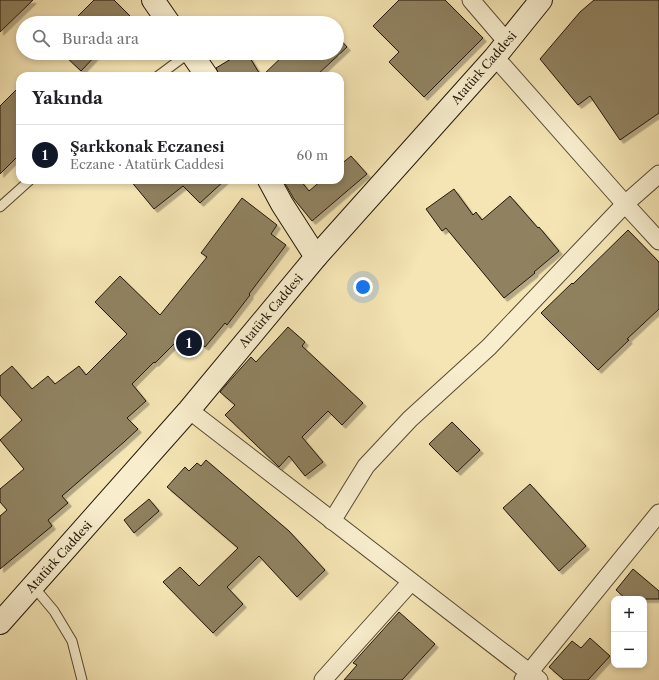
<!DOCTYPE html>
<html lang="tr">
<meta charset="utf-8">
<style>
body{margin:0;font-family:"Libre Caslon Text",serif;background:#f6f6f6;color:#202124}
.controls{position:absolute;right:12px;bottom:12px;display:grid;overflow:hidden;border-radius:8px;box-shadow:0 2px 6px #0003}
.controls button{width:36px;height:36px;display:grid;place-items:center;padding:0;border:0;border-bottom:1px solid #e0e0e0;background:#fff;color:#202124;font:20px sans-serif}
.you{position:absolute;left:363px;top:287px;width:14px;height:14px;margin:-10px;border:3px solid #fff;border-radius:50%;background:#1a73e8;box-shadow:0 0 0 6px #1a73e833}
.badge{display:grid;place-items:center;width:26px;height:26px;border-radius:50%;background:#111827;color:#fff;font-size:13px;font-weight:700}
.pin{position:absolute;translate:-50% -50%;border:2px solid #fff;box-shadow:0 1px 4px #0006}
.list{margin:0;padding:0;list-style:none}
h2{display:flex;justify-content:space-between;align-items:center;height:52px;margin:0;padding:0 16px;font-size:17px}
h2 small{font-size:13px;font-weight:400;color:#757577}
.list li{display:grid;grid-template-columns:26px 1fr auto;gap:12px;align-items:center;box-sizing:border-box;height:60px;padding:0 16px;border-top:1px solid #e0e0e0}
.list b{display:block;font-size:15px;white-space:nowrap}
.list p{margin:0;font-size:13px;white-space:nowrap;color:#757577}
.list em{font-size:13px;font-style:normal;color:#757577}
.icon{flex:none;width:22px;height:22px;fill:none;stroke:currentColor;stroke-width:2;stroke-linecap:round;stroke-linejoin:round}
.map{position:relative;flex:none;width:659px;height:680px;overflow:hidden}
.search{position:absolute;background:#fff;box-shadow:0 2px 6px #0003;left:16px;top:16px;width:328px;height:44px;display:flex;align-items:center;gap:10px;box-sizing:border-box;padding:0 14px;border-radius:22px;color:#757577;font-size:15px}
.panel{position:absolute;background:#fff;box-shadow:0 2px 6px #0003;left:16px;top:72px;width:328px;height:112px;border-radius:12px}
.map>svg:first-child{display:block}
.building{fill:#908261;stroke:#231707;filter:url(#shadow)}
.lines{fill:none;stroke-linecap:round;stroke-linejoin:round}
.lane-casing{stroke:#584a32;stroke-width:11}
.street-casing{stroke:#584a32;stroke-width:19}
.secondary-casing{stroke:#231707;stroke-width:24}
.lane{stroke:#f8eece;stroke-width:9}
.street{stroke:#f8eece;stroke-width:17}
.secondary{stroke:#f8eece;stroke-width:22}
.labels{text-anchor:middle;stroke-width:3;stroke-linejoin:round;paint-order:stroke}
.street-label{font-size:12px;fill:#231707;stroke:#f8eece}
</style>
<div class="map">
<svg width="659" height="680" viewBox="0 0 659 680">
<defs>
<filter id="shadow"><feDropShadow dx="3.5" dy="3.5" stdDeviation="0" flood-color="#0004"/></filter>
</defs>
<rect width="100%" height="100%" fill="#f5e5b4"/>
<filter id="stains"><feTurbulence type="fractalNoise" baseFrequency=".005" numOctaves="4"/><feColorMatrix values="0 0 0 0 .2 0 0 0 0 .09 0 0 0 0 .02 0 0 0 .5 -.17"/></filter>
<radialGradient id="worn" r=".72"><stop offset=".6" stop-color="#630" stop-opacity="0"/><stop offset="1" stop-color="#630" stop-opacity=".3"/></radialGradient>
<g class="building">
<polygon points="0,0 33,0 0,32"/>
<polygon points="94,0 114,0 131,17 126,22 127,23 71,23"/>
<polygon points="399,0 445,0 483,38 424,97 389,62 399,52 373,26"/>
<polygon points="594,0 659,0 659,113 620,140 590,96 578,105 540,59 580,12"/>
<polygon points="337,36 347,47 316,76 262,76 286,53 337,53"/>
<polygon points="62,53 98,53 81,71"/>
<polygon points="241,53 247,53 261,76 219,76 216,68"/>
<polygon points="20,86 20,154 0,174 0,106"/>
<polygon points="351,156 367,174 312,221 294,199 283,180 300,180 309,191 322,180 340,180 340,165"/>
<polygon points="130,180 225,180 200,203 183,186 154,209"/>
<polygon points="454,189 473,215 476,212 482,220 510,196 538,228 539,227 559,251 534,272 535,273 504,298 446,228 442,231 426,209"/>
<polygon points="242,198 277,225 271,234 286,245 249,294 250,295 227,325 225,323 205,347 186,332 155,363 154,362 132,384 146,401 127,418 138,429 124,442 62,496 68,503 48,520 52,526 0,569 0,516 7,510 0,502 0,489 24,469 0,440 22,420 0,395 0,376 12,366 32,389 48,376 55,384 79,366 86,375 127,334 95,302 120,276 160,315 207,257 201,253"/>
<polygon points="628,230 659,262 659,309 627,339 629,340 598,370 541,313 572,283 573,284"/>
<polygon points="288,327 305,342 302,346 363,403 342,425 328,411 302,437 323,462 305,476 289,456 279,467 225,415 235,405 220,392 233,377 251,357 256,362"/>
<polygon points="452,422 480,450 457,472 429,444"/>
<polygon points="206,460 289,531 325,570 297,597 259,556 227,587 243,604 213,633 163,582 180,567 199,586 238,548 167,487 185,467 189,471 197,463 201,466"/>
<polygon points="530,484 586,546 559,571 503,508"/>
<polygon points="149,499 159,511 134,533 124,520"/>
<polygon points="633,569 659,591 659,599 626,599 616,590"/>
<polygon points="399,612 435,644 402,680 344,680 357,665 353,663"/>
<polygon points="590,638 610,656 588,680 564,680 549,667 572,641 581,648"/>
</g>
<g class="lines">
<g class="lane-casing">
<g id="lane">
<polyline points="158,76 189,53"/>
<polyline points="0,207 30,180"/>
<polyline points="33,586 54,611 72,641 82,680"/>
</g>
</g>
<g class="street-casing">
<g id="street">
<polyline points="471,0 507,42"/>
<polyline points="495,57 625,204 659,241"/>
<polyline points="189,410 539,680"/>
<polyline points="332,521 366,466 410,419 489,347 625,204 659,174"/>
<polyline points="323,680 411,582"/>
<polyline points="523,680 659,513"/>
</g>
</g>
<g class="secondary-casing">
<g id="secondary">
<polyline points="153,0 169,23"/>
<polyline points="191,53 207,76"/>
<polyline points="269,180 282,204 316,257"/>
<polyline points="0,623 189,410 316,257 495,57 541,0"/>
</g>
</g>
<use href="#lane" class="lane"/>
<use href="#street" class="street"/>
<use href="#secondary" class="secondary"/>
</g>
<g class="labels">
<g class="street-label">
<text transform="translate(484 68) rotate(-49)" y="4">Atatürk Caddesi</text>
<text transform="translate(271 311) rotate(-50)" y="4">Atatürk Caddesi</text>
<text transform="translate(59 557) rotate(-48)" y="4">Atatürk Caddesi</text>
</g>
</g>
<rect width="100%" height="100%" filter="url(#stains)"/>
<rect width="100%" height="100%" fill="url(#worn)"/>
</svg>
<div class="controls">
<button>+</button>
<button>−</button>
</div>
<div class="you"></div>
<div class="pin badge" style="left:189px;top:343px">1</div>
<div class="search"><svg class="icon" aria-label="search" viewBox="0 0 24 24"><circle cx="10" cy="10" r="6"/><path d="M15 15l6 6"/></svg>Burada ara</div>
<section class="panel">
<h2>Yakında<small></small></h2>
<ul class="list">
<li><span class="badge">1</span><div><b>Şarkkonak Eczanesi</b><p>Eczane · Atatürk Caddesi</p></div><em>60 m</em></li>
</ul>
</section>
</div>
